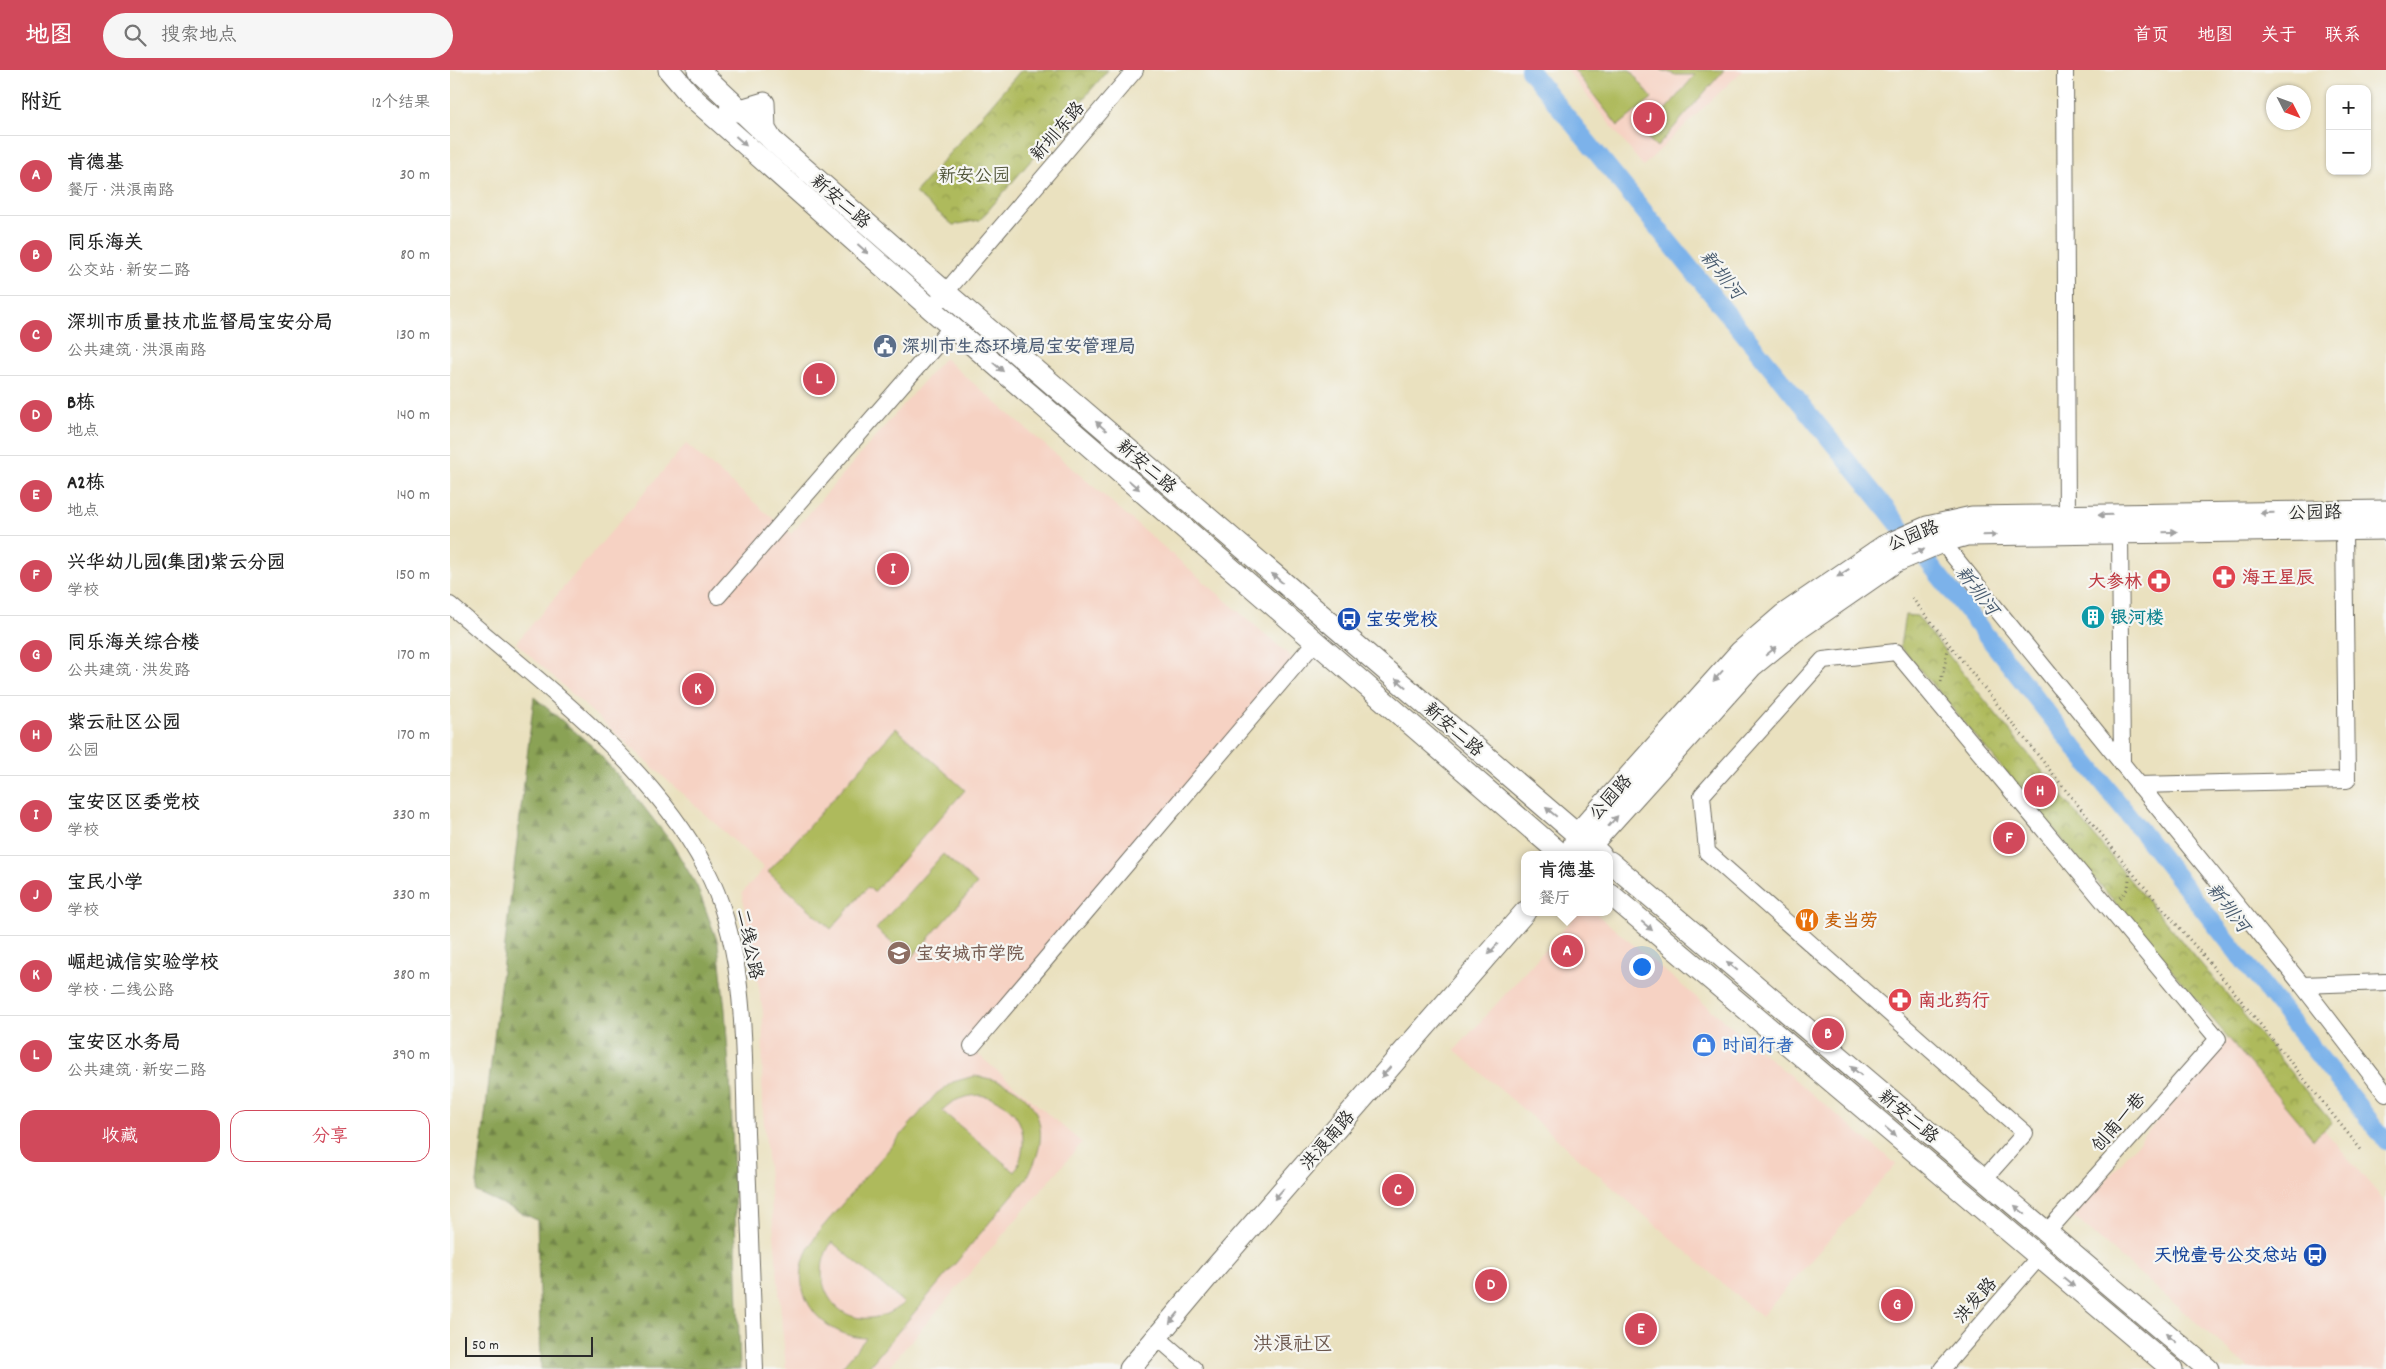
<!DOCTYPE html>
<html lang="zh">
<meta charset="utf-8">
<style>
body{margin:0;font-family:Dekko,"LXGW WenKai TC",sans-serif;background:#f6f6f6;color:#222}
.controls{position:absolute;right:15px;top:15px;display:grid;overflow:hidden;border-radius:10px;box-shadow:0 1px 4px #0004}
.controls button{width:45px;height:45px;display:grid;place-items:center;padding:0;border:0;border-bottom:1px solid #e0e0e0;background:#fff;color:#222;font:25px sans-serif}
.compass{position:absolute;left:1816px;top:15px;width:45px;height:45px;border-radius:50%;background:#fff;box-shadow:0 1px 4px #0004;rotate:132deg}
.scale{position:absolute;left:15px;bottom:12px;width:128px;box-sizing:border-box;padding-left:5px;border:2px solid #2b2b2b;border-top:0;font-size:14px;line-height:18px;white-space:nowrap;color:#2b2b2b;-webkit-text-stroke:4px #f6f6f2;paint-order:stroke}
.you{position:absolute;left:1191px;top:896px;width:18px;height:18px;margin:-12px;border:4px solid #fff;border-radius:50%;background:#1a73e8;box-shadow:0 0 0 8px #1a73e833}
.badge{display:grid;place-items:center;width:32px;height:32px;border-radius:50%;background:#d1495b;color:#fff;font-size:16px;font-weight:700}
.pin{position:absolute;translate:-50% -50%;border:2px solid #fff;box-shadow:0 1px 5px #0006}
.popup{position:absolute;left:1071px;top:781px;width:92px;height:65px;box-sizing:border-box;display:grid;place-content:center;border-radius:10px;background:#fff;filter:drop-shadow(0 1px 4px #0005);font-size:16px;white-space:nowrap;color:#767676}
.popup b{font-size:19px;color:#222}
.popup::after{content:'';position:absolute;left:50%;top:100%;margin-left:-10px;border:10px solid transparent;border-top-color:#fff}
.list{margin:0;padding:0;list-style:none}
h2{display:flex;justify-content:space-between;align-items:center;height:65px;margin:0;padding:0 20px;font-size:21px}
h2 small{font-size:16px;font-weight:400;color:#767676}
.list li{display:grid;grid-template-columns:32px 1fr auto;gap:15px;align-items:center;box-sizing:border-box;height:80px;padding:0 20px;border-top:1px solid #e0e0e0}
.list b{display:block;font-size:19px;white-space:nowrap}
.list p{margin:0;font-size:16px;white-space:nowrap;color:#767676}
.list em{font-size:16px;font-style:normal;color:#767676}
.actions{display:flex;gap:10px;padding:15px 20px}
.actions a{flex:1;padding:11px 0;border:1px solid #d1495b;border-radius:15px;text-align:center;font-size:18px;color:#d1495b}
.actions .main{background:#d1495b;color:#fff}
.icon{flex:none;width:28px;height:28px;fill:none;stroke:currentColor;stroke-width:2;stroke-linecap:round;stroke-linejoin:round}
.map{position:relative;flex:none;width:1936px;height:1299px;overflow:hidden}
header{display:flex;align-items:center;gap:30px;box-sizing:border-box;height:70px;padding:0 25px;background:#d1495b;color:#fff}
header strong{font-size:24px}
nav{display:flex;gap:28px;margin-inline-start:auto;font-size:18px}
.search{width:350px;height:45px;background:#f6f6f6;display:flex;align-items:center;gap:12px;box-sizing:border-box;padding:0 18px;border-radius:28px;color:#767676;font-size:19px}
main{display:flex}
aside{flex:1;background:#fff}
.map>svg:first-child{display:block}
.built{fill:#f6d2c3}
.forest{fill:url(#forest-firs);stroke:#5a6640}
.park{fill:url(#park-crowns);stroke:#6c7244}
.pitch{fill:#aeba5c;stroke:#6c7244;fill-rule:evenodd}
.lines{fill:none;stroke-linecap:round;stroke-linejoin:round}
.canal{stroke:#7cb2ea;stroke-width:18}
.minor-casing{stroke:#6e6b5f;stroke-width:18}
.major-casing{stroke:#6e6b5f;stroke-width:23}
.path{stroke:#6e6b5f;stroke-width:3;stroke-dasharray:1 4;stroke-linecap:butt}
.minor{stroke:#fff;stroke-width:16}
.major{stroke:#fff;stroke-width:21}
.oneway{fill:#a0a0a0}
.labels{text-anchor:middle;stroke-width:4.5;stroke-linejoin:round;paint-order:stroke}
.street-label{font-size:18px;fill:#2b2b2b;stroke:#f6f6f2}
.park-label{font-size:18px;fill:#52563a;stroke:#f6f6f2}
.service-label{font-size:18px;font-weight:bold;fill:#4e5e75;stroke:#f6f6f2;text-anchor:start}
.health-label{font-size:18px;font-weight:bold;fill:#be3a42;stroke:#f6f6f2;text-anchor:start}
.culture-label{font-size:18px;font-weight:bold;fill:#0d838f;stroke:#f6f6f2;text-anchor:start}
.transit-label{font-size:18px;font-weight:bold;fill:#164399;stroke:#f6f6f2;text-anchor:start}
.food-label{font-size:18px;font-weight:bold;fill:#c56008;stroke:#f6f6f2;text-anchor:start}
.education-label{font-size:18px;font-weight:bold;fill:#785e54;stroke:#f6f6f2;text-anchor:start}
.shop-label{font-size:18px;font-weight:bold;fill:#366cbe;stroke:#f6f6f2;text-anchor:start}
.water-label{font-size:19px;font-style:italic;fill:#475a6e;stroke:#f6f6f2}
.quarter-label{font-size:20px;fill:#6b574d;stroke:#f6f6f2}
</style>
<header>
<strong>地图</strong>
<div class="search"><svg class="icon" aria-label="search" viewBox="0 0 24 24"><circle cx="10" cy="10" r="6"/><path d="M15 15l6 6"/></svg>搜索地点</div>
<nav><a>首页</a><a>地图</a><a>关于</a><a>联系</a></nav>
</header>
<main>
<aside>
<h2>附近<small>12个结果</small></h2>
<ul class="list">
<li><span class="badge">A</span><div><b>肯德基</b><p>餐厅 · 洪浪南路</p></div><em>30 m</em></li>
<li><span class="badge">B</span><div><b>同乐海关</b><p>公交站 · 新安二路</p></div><em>80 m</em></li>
<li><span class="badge">C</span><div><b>深圳市质量技术监督局宝安分局</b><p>公共建筑 · 洪浪南路</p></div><em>130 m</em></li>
<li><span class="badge">D</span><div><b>B栋</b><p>地点</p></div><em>140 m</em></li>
<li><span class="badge">E</span><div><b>A2栋</b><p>地点</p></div><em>140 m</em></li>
<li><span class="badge">F</span><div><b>兴华幼儿园(集团)紫云分园</b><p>学校</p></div><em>150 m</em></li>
<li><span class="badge">G</span><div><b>同乐海关综合楼</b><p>公共建筑 · 洪发路</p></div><em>170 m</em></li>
<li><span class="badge">H</span><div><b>紫云社区公园</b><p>公园</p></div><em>170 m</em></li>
<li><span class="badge">I</span><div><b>宝安区区委党校</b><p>学校</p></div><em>330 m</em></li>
<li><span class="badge">J</span><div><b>宝民小学</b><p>学校</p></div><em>330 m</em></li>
<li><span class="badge">K</span><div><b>崛起诚信实验学校</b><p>学校 · 二线公路</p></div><em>380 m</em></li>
<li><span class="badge">L</span><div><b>宝安区水务局</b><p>公共建筑 · 新安二路</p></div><em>390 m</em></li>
</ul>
<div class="actions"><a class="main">收藏</a><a>分享</a></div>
</aside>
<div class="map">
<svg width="1936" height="1299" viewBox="0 0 1936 1299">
<defs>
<pattern id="forest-firs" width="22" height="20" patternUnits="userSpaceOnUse" patternTransform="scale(1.25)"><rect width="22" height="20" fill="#8aa254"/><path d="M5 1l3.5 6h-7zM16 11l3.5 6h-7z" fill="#718446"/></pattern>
<pattern id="park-crowns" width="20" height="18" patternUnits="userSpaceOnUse" patternTransform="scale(1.25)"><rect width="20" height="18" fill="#aeba5c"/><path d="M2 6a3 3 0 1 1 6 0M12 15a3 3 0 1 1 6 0" fill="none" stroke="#8e974c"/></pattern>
</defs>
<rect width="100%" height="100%" fill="#f6f6f2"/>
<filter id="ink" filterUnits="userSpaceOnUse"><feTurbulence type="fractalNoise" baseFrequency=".02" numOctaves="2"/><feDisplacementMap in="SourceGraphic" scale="10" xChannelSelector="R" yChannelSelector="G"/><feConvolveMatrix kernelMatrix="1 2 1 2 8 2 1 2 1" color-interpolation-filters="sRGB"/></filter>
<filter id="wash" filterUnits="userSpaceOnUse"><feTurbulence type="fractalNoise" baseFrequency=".0096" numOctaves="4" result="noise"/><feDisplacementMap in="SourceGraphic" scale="20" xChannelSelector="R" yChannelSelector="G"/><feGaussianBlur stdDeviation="1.12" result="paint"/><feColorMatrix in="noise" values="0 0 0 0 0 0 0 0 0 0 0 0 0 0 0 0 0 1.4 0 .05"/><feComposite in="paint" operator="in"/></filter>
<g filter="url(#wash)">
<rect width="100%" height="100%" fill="#eae1bf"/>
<g class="built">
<polygon points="1117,0 1293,0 1193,96"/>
<polygon points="494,288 845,590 517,975 632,1073 437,1299 336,1299 312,1031 313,942 292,823 314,798 66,573 236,374 341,464"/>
<polygon points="1129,842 1144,842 1446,1094 1311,1247 1005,980"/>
<polygon points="1788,958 1936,1133 1936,1299 1800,1299 1624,1147"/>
</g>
<polygon class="forest" points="84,627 142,676 179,718 221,772 247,816 268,873 275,940 281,1025 290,1299 91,1299 87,1150 26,1122"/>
<g class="park">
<polygon points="571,0 658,0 530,150 503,155 465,123"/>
<polygon points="1455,545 1467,546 1684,815 1776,923 1882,1053 1863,1069 1450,576"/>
</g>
<g class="pitch">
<polygon points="1124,0 1180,0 1202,28 1168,56"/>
<polygon points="1211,0 1274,0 1207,77 1194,65 1245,5 1226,5"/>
<polygon points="446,658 515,720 424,822 418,817 381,859 318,802"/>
<polygon points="493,784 527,814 460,889 426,859"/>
<path d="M524 1006C585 1013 608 1057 576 1109L417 1299H390L416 1268C380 1267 346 1236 352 1198 354 1183 362 1172 370 1160L486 1024 503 1012ZM530 1025C571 1033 583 1066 565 1102L492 1041C502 1029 516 1026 530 1025ZM382 1172 454 1233C446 1239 437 1245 427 1247 382 1257 357 1206 382 1172Z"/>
</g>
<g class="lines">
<polyline class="canal" points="1079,0 1434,436 1936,1071"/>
</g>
</g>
<g filter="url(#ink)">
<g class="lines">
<g class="minor-casing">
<g id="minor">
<polyline points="1615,0 1617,455"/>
<polyline points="489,230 685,0"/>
<polyline points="1670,463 1672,694"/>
<polyline points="1492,472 1852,915 1936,1024"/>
<polyline points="268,526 502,257"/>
<path d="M0 535C88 611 202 694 256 799 297 879 293 974 296 1062 299 1141 302 1220 305 1299"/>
<polyline points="1688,715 1897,710 1894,460"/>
<polyline points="1852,915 1936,912"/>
<polyline points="522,976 865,572"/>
<polyline points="1534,1109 1575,1063 1257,782 1252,725 1373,590 1446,582 1768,969 1597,1162"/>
<polyline points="707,1267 744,1299"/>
<polyline points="1492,1299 1589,1187"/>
</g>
</g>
<g class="major-casing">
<g id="major">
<polyline points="219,0 242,27 481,239 1112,785"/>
<polyline points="248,0 324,72 495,222 1151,785"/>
<polyline points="280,40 287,41 314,33 315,59 320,67"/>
<polyline points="1123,777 1127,764 1290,582 1333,545 1434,476 1477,457 1522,447 1936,441"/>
<polyline points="1130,783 1140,776 1302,596 1344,562 1445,492 1492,472 1517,465 1936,459"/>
<polyline points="1160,792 1758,1299"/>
<polyline points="1160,824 1722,1299"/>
<polyline points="680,1299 759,1205 1075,842"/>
</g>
</g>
<g class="path">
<polyline points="1462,528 1680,800 1781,918 1912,1081"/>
<polyline points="1491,612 1499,574"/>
<polyline points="1670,828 1678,818 1680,800"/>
</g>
<use href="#minor" class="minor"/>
<use href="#major" class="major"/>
</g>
<defs><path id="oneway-solid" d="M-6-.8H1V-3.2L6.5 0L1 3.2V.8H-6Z" transform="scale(1.25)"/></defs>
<g class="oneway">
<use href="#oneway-solid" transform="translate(291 71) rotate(42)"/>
<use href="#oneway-solid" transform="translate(413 179) rotate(42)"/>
<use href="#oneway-solid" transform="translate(548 297) rotate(41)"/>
<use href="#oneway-solid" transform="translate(651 356) rotate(-139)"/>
<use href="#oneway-solid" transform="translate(684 415) rotate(41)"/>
<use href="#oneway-solid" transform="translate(1817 443) rotate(179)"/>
<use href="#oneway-solid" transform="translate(1655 445) rotate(179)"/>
<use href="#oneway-solid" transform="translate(1720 462) rotate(-1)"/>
<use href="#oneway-solid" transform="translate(1540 465) rotate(-1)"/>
<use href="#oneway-solid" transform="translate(1468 482) rotate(-23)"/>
<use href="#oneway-solid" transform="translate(1393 503) rotate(147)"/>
<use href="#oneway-solid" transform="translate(827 508) rotate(-139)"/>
<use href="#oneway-solid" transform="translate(1321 581) rotate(-39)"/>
<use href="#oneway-solid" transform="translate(1268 606) rotate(132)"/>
<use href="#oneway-solid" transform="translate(951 613) rotate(-139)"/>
<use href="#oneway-solid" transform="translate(1101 742) rotate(-140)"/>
<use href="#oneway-solid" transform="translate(1163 751) rotate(-48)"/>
<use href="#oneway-solid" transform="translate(1197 856) rotate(40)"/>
<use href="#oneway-solid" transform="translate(1043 879) rotate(131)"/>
<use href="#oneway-solid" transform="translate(1282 896) rotate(-140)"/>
<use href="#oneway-solid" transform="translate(1406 1001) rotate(-140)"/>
<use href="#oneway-solid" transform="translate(936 1002) rotate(131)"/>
<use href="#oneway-solid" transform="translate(1441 1062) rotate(40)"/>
<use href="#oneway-solid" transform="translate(829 1124) rotate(131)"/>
<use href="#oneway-solid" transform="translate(1570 1140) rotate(-140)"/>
<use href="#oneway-solid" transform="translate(1619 1212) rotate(40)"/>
<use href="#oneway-solid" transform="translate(724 1248) rotate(130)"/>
<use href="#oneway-solid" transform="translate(1721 1268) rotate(-140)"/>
</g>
</g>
<defs>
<g id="civic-disc" transform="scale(1.25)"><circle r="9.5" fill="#5c6f8a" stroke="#f6f6f2"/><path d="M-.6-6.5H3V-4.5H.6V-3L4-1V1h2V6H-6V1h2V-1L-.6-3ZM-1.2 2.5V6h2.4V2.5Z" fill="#fff"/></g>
<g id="pharmacy-disc" transform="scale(1.25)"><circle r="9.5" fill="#e0444e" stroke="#f6f6f2"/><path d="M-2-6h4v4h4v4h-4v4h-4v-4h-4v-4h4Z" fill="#fff"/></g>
<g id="building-disc" transform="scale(1.25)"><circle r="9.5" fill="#0f9aa8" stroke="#f6f6f2"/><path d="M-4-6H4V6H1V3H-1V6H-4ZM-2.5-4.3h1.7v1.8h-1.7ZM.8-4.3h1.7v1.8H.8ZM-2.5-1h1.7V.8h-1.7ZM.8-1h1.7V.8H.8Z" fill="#fff"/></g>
<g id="bus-disc" transform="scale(1.25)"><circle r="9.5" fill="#1a4fb4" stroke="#f6f6f2"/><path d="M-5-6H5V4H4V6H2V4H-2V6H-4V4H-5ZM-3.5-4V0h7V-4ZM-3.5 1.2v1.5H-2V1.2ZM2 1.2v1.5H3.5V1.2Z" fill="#fff"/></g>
<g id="restaurant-disc" transform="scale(1.25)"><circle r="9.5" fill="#e8710a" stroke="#f6f6f2"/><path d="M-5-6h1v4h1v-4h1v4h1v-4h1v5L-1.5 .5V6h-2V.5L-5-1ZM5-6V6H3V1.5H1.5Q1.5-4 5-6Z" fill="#fff"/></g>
<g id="school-disc" transform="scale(1.25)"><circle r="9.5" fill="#8d6e63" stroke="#f6f6f2"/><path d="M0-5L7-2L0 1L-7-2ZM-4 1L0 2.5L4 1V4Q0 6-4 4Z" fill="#fff"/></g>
<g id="shop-disc" transform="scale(1.25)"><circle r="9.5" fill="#3f7fe0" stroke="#f6f6f2"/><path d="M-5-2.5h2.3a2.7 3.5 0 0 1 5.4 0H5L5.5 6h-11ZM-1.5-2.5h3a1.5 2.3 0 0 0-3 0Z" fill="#fff"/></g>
</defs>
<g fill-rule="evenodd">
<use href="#civic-disc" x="435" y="276"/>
<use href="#pharmacy-disc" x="1774" y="507"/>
<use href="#pharmacy-disc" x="1709" y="511"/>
<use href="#building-disc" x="1643" y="547"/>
<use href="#bus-disc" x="899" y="549"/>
<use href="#restaurant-disc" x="1357" y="850"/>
<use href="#school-disc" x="449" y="883"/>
<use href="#pharmacy-disc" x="1450" y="930"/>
<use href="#shop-disc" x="1254" y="975"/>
<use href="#bus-disc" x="1865" y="1185"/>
</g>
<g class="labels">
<g class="street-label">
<text transform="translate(607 61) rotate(-49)" y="6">新圳东路</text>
<text transform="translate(391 131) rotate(41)" y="6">新安二路</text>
<text transform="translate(697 396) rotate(41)" y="6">新安二路</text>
<text transform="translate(1865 442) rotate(-1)" y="6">公园路</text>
<text transform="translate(1463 465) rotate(-22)" y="6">公园路</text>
<text transform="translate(1004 659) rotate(41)" y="6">新安二路</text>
<text transform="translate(1160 727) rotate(-48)" y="6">公园路</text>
<text transform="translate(300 874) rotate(78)" y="6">二线公路</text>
<text transform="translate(1459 1046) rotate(40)" y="6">新安二路</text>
<text transform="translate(1668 1052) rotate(-49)" y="6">创南一巷</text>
<text transform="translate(877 1070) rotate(-49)" y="6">洪浪南路</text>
<text transform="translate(1525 1230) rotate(-49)" y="6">洪发路</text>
</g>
<g class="park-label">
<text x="524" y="111">新安公园</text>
</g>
<g class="service-label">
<text x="452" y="282">深圳市生态环境局宝安管理局</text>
</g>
<g class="health-label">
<text x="1792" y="513">海王星辰</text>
<text x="1692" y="517" text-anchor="end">大参林</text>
<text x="1468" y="936">南北药行</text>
</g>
<g class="culture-label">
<text x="1660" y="553">银河楼</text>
</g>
<g class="transit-label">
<text x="916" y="555">宝安党校</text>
<text x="1848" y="1191" text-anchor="end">天悦壹号公交总站</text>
</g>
<g class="food-label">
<text x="1374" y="856">麦当劳</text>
</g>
<g class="education-label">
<text x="466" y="889">宝安城市学院</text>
</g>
<g class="shop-label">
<text x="1272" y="981">时间行者</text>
</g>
<g class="water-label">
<text transform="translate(1273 204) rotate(51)" y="7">新圳河</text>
<text transform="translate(1528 520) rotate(52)" y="7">新圳河</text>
<text transform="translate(1779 837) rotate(52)" y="7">新圳河</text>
</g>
<g class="quarter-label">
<text x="843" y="1280">洪浪社区</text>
</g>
</g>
</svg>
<div class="controls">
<button>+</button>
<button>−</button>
</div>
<svg class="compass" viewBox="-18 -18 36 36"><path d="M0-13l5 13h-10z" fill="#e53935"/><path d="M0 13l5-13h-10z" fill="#767676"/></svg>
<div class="scale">50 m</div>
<div class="you"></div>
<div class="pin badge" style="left:1117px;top:881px">A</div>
<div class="popup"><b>肯德基</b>餐厅</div>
<div class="pin badge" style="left:1378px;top:964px">B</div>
<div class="pin badge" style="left:948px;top:1120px">C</div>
<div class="pin badge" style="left:1041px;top:1215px">D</div>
<div class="pin badge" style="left:1191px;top:1259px">E</div>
<div class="pin badge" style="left:1559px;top:768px">F</div>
<div class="pin badge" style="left:1447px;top:1235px">G</div>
<div class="pin badge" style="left:1590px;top:721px">H</div>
<div class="pin badge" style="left:443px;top:499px">I</div>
<div class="pin badge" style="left:1199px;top:48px">J</div>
<div class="pin badge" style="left:248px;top:619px">K</div>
<div class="pin badge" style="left:369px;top:309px">L</div>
</div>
</main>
